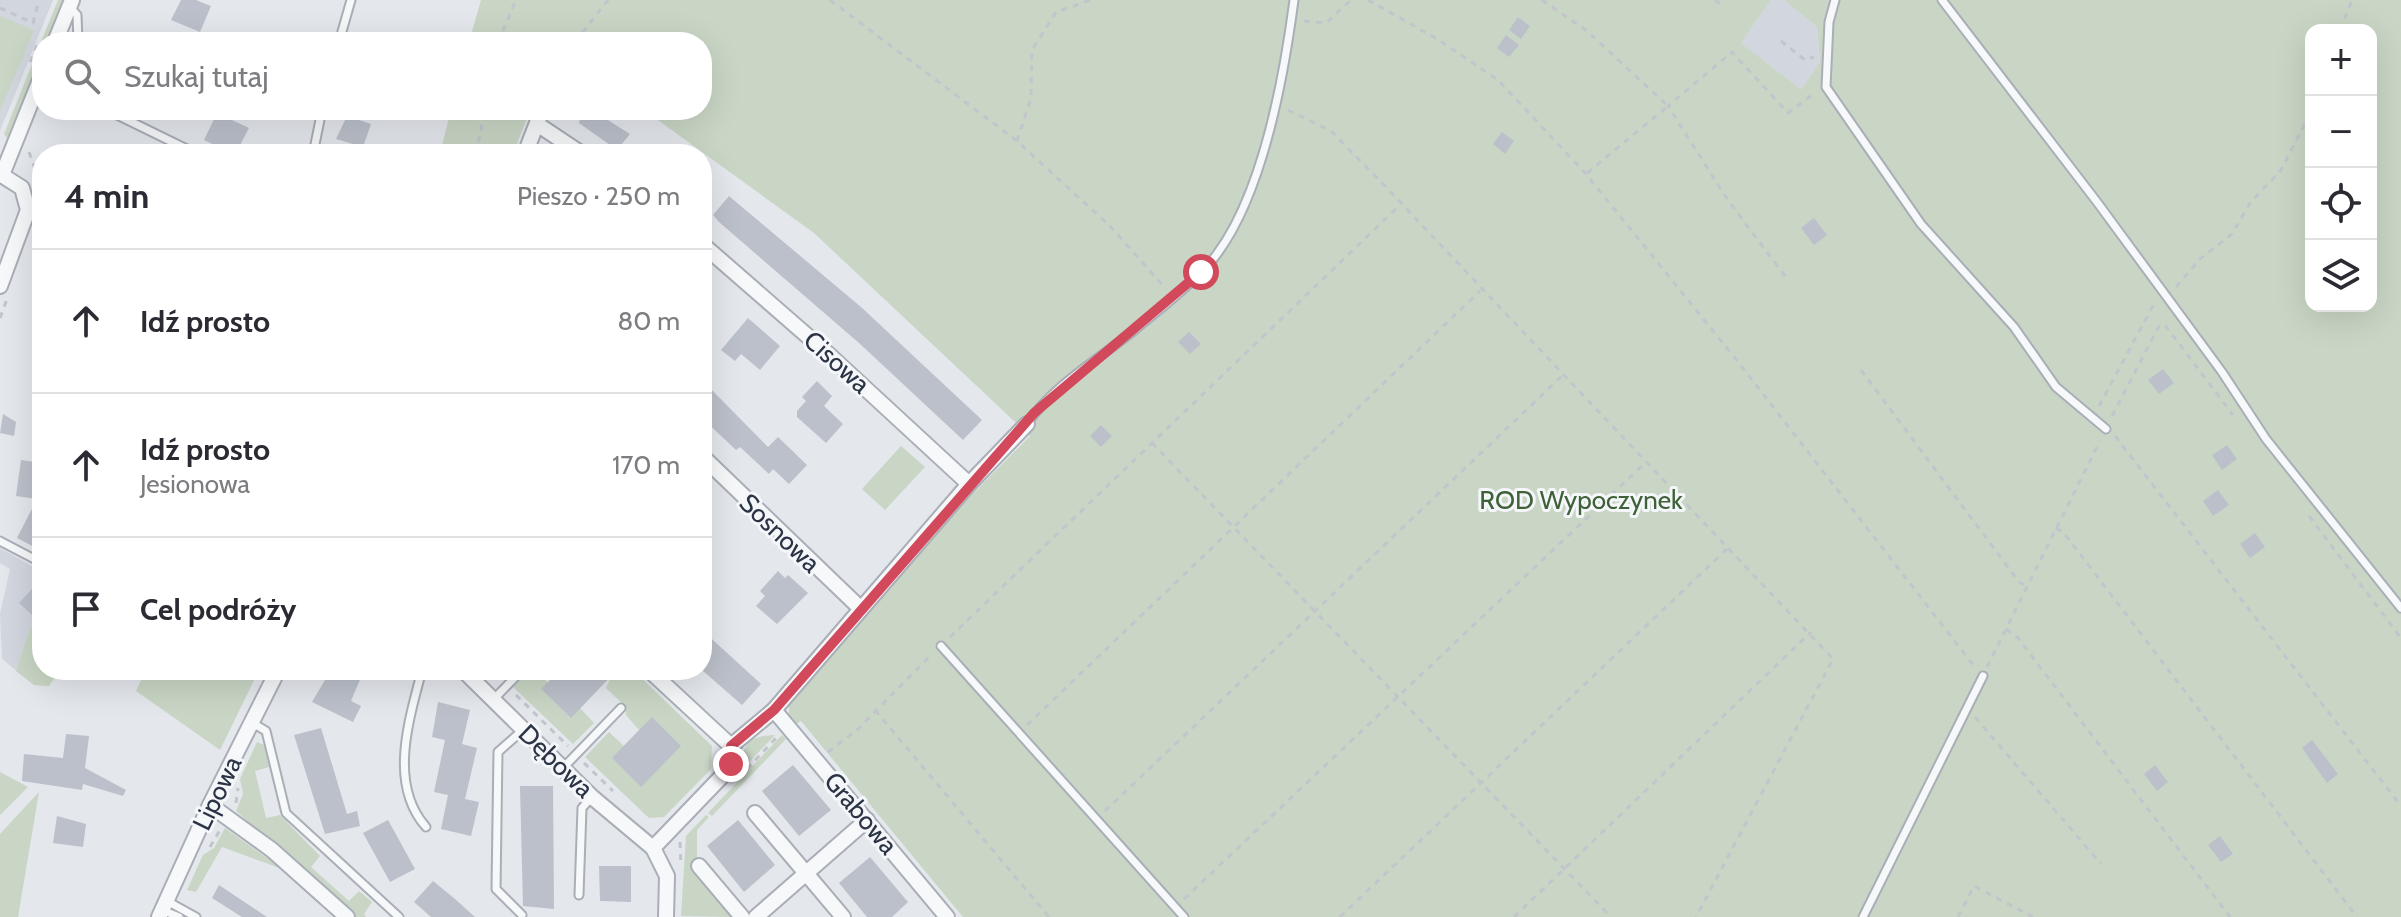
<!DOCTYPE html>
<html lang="pl">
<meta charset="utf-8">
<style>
body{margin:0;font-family:Cabin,sans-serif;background:#f2f2f3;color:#2b2b33}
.controls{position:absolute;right:24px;top:24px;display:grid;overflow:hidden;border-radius:16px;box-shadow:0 8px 32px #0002}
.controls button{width:72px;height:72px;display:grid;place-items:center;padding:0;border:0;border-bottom:2px solid #e1e1e2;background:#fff;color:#2b2b33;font:40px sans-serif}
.stop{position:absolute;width:24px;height:24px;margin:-18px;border:6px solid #d1495b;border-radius:50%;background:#fff}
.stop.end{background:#d1495b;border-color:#fff;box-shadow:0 2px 8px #0008}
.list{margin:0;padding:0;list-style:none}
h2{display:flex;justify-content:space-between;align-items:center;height:104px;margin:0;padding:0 32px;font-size:34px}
h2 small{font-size:26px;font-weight:400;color:#7c7c81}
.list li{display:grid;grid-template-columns:52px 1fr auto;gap:24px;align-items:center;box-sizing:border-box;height:144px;padding:0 32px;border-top:2px solid #e1e1e2}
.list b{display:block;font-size:30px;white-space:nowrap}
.list p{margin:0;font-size:26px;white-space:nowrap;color:#7c7c81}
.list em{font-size:26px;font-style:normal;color:#7c7c81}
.icon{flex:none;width:44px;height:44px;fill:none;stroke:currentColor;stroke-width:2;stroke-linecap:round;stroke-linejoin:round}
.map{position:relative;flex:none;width:2401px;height:917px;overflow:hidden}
.search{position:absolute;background:#fff;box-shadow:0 8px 32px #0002;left:32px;top:32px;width:680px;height:88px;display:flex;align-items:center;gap:20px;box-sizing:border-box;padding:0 28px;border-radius:32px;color:#7c7c81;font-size:30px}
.panel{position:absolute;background:#fff;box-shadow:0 8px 32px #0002;left:32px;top:144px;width:680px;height:536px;border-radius:32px}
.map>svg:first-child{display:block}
.built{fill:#d2d6de}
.green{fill:#c9d6c5;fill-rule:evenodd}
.building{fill:#bbc0ca}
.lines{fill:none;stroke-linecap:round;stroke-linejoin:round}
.service-casing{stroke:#a9aeb7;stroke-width:11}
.minor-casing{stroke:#a9aeb7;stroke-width:18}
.path{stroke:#c2c5cb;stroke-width:3;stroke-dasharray:6 6;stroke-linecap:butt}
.service{stroke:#f7f8fa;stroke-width:7}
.minor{stroke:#f7f8fa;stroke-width:14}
.route{stroke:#d1495b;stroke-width:10}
.labels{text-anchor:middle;stroke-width:6;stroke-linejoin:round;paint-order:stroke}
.street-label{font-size:26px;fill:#2b3445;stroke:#f4f6f9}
.park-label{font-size:26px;fill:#3f6138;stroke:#f4f6f9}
</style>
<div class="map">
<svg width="2401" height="917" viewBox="0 0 2401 917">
<rect width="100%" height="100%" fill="#e4e7ec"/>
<g class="built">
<polygon points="0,0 53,0 0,131"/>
<polygon points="1771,0 1784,0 1817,27 1820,62 1801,89 1741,43"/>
<polygon points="0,548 42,572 42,670 59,670 49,686 34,685 2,659 0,614 10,569 0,563"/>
</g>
<g class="green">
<polygon points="58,0 64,0 47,42 42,42 42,54 7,138 4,134"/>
<path d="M481 0H1771L1741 43 1801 89 1820 62 1817 27 1784 0H2401V917H963L801 721 796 724 789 715V704L933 534 1030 436 814 233 644 110H702V42H469ZM2311 30H2371V306H2311Z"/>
<polygon points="0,16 34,30 0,111"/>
<polygon points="451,110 530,110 513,154 418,154 440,153"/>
<polygon points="901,446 925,467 885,510 862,489"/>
<polygon points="31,627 42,632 42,670 59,670 49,686 34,685 16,671"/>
<polygon points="146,670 259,670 220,750 136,691"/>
<polygon points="530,670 536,670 548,683 542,690 570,717 580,708 594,723 573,744 513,687"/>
<polygon points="604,670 633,670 712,746 711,769 664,817 649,818 585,757 609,732 624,746 639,730 626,715 626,707 606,688 611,677"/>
<path d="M775 735 736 776C746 750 740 736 775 735Z"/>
<polygon points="782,735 786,739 712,816 708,813"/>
<polygon points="257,742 264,745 269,767 255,771 266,818 280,815 320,856 311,867 349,901 359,891 372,902 364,914 366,917 355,917 236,811 243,794 240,779"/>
<polygon points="0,772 28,787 0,815"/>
<polygon points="39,792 18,917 0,917 0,834"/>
<polygon points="706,815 709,817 697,830 697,875 732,917 681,916 686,836"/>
<polygon points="225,828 282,869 222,847 196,892 187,890 203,855 214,848"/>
</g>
<g class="building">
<polygon points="181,0 196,0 211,6 200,32 171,20"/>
<polygon points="1518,17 1530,26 1521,39 1509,30"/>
<polygon points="1506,35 1519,45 1509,57 1497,48"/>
<polygon points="583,110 605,110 603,117 630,134 617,150 579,123"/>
<polygon points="217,113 249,128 239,147 236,145 233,150 227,147 225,150 204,140"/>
<polygon points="347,116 371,124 363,147 336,139"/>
<polygon points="1502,132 1514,141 1505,154 1493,144"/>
<polygon points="729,196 861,307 982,420 963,440 859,343 719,222 713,215"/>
<polygon points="1814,218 1827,235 1814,245 1801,228"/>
<polygon points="748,318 780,346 760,370 741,354 735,361 721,350"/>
<polygon points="1189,332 1201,344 1190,354 1178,342"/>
<polygon points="2163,369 2174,383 2159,394 2148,380"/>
<polygon points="702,380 768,447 778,437 807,465 789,484 773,469 769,474 740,447 736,450 702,418"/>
<polygon points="817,381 832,396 824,406 843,424 826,443 797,417 797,411 806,401 802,397"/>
<polygon points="3,414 16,422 14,436 0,433"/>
<polygon points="1101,425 1112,436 1101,447 1090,436"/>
<polygon points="2227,445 2237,459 2222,470 2212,455"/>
<polygon points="21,460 42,463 42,551 17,538 37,499 16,496"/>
<polygon points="2218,490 2229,505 2213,516 2203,501"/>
<polygon points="2255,533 2265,547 2250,558 2240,544"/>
<polygon points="778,571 785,578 788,575 808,593 777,624 756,606 765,596 760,591"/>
<polygon points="42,578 42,624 19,603"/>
<polygon points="702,630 761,684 742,705 702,670"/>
<polygon points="331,670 364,670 351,701 361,706 353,722 312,702"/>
<polygon points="566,670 617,670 571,718 541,689 556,674 559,678"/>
<polygon points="438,702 470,710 462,744 477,748 465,799 479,802 471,836 441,829 448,795 434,792 445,740 432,737"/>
<polygon points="652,717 681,746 641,787 612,758"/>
<polygon points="321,728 347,814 357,811 360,826 325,834 294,735"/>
<polygon points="66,734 89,736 85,768 126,790 123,796 83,784 82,790 22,781 24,754 63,758"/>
<polygon points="2312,740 2338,774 2327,783 2302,748"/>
<polygon points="793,765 831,810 799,836 762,791"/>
<polygon points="2155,765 2168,782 2157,791 2144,774"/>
<polygon points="520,786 553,786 554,909 523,906"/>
<polygon points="57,816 86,824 83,847 53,843"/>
<polygon points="388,820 415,869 390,882 363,833"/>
<polygon points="738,820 775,865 744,892 707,846"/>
<polygon points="2220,836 2233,854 2221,862 2208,845"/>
<polygon points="870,857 908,902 892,917 867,917 839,883"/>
<polygon points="599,866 631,866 631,902 600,901"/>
<polygon points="433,881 455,899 475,917 431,917 414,902"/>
<polygon points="219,885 267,917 242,917 212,898"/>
</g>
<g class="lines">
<g class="service-casing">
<g id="service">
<polyline points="1835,0 1829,22 1826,87 1921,224 2014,327 2056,387 2106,429"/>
<polyline points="1942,0 2097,202 2222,372 2266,439 2401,608"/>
<polyline points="71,8 77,15 78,42"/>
<polyline points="339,42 351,0"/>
<polyline points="107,110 197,154"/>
<polyline points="313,154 322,110"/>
<path d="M1027 424C1053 385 1101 358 1137 328 1160 309 1200 278 1217 254 1263 192 1284 76 1294 0"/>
<polyline points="0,541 42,563"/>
<polyline points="941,646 1184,917"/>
<path d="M422 670C409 720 388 784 426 827"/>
<polyline points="493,700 522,670"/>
<polyline points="251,722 266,731 286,813 399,917"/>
<polyline points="563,768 621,708"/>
<polyline points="579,895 582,808 592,797"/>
<polyline points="167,901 196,917"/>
<polyline points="162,910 179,917"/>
<polyline points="522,915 496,889 498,752 523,730"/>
<polyline points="1863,917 1983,676"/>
</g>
</g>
<g class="minor-casing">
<g id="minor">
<polyline points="55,42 72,0"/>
<polyline points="537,124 582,154"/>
<polyline points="525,154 542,110"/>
<polyline points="0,174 22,188 28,210 0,286"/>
<polyline points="2,175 42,75"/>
<polyline points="702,244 827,353 969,484"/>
<polyline points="702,456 860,608"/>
<polyline points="463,670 592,797 653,848 667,876 666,917"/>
<polyline points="649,670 731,746"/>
<polyline points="774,710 947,917"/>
<polyline points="731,746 774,710 969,484 1027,424"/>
<polyline points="210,805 272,850 347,917"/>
<polyline points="755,813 843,917"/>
<polyline points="653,848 725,773 731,764 731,746"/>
<polyline points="699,866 742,917"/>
<polyline points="159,917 210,805 278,670"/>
<polyline points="756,917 867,820"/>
</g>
</g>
<g class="path">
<polyline points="830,0 1017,141 1110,226 1166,289"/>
<polyline points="1368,0 1439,40 1498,80 1586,174 1739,363 1974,666"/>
<polyline points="1542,0 1587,31 1668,106 1586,174"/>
<polyline points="1715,0 1722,5"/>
<polyline points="0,8 33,23 39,0"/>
<polyline points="1304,21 1326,23 1351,0"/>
<polyline points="2340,30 2352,0"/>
<polyline points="1781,41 1805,60 1814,57"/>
<polyline points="498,42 516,0"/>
<polyline points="575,42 608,0"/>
<polyline points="30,62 38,43"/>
<polyline points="1288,110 1331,131 1384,185 1833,659 1696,917"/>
<polyline points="1017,141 1031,98 1032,50 1056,12 1091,0"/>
<polyline points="29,152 42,189"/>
<polyline points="476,154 485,110"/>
<polyline points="1785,276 1727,199 1668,106 1732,52 1788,113 1815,93"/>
<polyline points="2176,287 2200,259 2232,234 2250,203 2281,170 2311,112"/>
<polyline points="0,318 7,299"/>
<polyline points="1861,370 2019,582 2026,586"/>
<polyline points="2099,406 2154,304"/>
<polyline points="2112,416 2159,326 2165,325 2233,415"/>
<polyline points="2115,436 2401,806"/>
<polyline points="1152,443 1611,917"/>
<polyline points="2309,516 2401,638"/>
<polyline points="2056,528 2064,533 2357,917"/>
<polyline points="2006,629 2018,638 2230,917"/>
<polyline points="950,637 1400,205"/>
<polyline points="1987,667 2100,441"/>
<polyline points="491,670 499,679"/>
<polyline points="516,695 568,746"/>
<polyline points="875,710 1049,917"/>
<polyline points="1975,717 2101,864"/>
<polyline points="1027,725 1480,291"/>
<polyline points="828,752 858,729 933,653"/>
<polyline points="584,763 613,791"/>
<polyline points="747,769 777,737"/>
<polyline points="236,803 238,788"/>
<polyline points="1105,811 1563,375"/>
<polyline points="680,842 681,866"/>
<polyline points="210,847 220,830"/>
<polyline points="1184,899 1646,462"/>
<polyline points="1340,917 1729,547"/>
<polyline points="1514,917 1811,632"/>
<polyline points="1958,917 1974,886 2033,917"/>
</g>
<use href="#service" class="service"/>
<use href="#minor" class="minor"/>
</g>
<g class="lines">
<polyline class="route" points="731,764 731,746 774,710 1034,413 1201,272"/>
</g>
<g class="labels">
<g class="street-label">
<text transform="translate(837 362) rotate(42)" y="9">Cisowa</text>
<text transform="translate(780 533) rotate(44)" y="9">Sosnowa</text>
<text transform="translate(556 761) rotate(44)" y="9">Dębowa</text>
<text transform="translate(217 793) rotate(-64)" y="9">Lipowa</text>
<text transform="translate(861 813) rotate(50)" y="9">Grabowa</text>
</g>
<g class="park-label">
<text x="1581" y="509">ROD Wypoczynek</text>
</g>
</g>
</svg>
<div class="controls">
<button>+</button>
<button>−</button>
<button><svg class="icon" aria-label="locate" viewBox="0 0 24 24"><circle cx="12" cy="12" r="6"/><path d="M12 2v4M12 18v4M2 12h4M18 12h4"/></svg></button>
<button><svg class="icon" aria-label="layers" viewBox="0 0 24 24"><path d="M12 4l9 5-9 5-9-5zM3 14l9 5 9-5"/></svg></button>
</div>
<div class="stop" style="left:1201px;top:272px"></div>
<div class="stop end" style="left:731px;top:764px"></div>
<div class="search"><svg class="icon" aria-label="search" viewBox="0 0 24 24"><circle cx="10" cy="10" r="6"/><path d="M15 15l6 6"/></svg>Szukaj tutaj</div>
<section class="panel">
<h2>4 min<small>Pieszo · 250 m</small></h2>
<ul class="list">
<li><svg class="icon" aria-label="ahead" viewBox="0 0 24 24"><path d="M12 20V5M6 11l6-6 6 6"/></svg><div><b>Idź prosto</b></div><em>80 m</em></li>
<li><svg class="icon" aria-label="ahead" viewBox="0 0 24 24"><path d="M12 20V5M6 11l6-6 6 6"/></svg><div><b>Idź prosto</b><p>Jesionowa</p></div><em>170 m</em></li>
<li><svg class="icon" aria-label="arrive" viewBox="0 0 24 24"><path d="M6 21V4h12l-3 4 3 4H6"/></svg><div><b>Cel podróży</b></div></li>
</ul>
</section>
</div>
